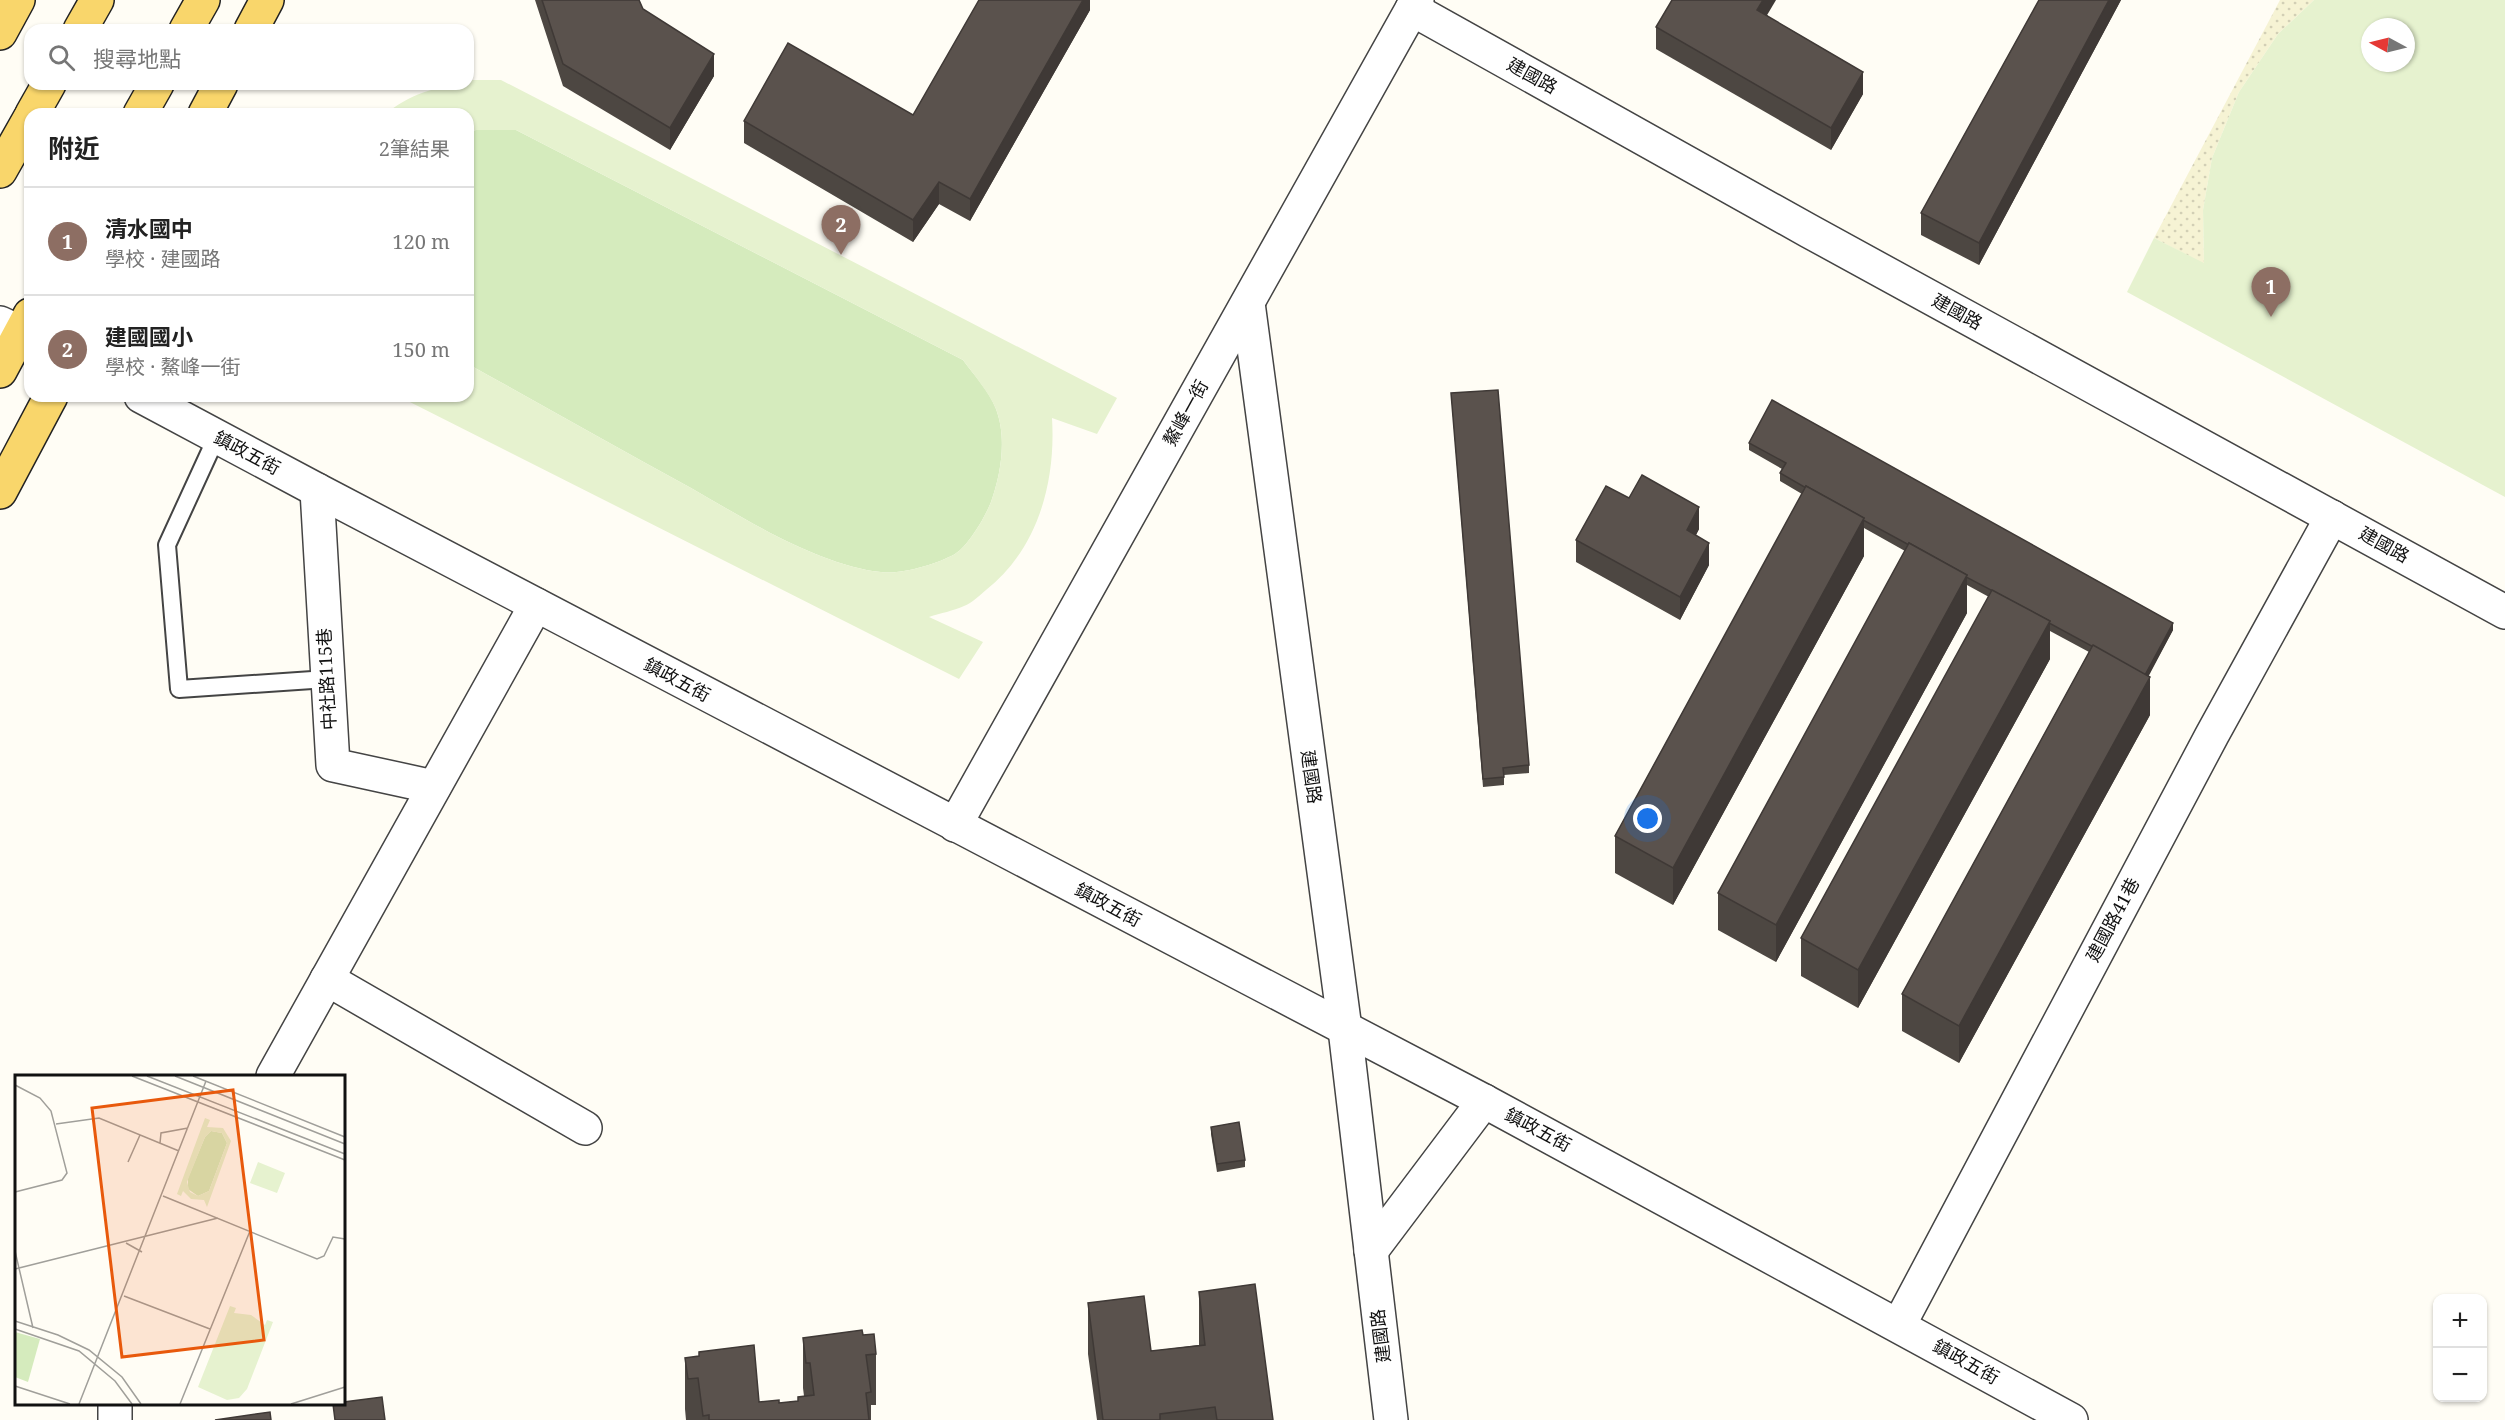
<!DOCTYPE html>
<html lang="zh-TW">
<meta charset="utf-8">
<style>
body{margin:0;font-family:"Noto Serif","Noto Sans TC",serif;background:#f6f6f6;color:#222}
.controls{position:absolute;right:18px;bottom:18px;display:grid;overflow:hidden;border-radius:12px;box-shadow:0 2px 4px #0004}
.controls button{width:54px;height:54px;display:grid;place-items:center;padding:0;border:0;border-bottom:2px solid #e0e0e0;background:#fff;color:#222;font:30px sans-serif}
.compass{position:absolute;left:2361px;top:18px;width:54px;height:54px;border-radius:50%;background:#fff;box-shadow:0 2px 4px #0004;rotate:277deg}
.you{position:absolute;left:1648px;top:819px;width:21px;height:21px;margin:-15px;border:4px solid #fff;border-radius:50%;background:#1a73e8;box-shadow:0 0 0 9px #1a73e833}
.badge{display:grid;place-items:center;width:39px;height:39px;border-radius:50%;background:#c4262e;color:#fff;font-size:20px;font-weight:700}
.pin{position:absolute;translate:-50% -50px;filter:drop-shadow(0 2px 3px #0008)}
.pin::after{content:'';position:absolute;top:32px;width:21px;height:18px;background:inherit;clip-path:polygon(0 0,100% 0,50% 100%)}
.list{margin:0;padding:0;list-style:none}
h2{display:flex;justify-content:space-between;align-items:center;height:78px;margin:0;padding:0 24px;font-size:26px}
h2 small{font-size:20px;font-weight:400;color:#767676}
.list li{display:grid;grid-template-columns:39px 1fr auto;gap:18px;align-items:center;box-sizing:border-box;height:108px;padding:0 24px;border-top:2px solid #e0e0e0}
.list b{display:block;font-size:22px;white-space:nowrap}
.list p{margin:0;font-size:20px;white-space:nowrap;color:#767676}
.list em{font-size:20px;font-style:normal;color:#767676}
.icon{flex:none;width:33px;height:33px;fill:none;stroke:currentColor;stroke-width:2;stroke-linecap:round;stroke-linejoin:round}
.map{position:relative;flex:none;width:2505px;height:1420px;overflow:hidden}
.search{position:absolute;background:#fff;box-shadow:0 2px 4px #0004;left:24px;top:24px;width:450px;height:66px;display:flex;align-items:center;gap:15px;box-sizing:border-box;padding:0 21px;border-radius:18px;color:#767676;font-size:22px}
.panel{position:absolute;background:#fff;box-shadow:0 2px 4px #0004;left:24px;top:108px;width:450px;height:294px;border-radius:18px}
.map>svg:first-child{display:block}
.farmland{fill:url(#farmland-dots)}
.grass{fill:#d5ebbd}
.pitch{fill:#e6f2cf;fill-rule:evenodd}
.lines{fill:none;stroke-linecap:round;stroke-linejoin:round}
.lane-casing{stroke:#444;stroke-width:20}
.street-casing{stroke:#444;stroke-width:36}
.primary-casing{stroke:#222;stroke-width:36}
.lane{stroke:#fff;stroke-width:16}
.street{stroke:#fff;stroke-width:33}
.primary{stroke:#f9d66b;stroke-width:33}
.wall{fill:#4d4742}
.shaded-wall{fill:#3f3936}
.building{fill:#5a524d;stroke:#3f3936;stroke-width:1.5}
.labels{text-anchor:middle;stroke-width:6;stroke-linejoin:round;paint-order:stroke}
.street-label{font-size:18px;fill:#111;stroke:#fff}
.inset-road{fill:none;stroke:#a09f9a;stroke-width:1.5}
.view{fill:#e8590c;fill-opacity:0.15;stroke:#e8590c;stroke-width:3}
.inset-edge{fill:none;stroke:#111;stroke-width:3}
</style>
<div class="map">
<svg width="2505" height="1420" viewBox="0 0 2505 1420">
<defs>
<pattern id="farmland-dots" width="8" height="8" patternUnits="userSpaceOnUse" patternTransform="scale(1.5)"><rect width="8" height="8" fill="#f6f3d4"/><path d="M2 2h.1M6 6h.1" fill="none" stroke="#d2cfb5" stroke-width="1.8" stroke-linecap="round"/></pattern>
</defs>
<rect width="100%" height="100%" fill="#fffdf5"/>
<polygon class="farmland" points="2280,0 2314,0 2278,34 2239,92 2212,158 2203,210 2204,264 2154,238"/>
<path class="grass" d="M476 130H516L963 360C974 375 989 391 996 409 1007 438 1001 474 991 502 985 517 969 545 955 554 937 564 901 575 881 572 818 565 745 519 691 488 616 447 542 405 468 364V132Z"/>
<g class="pitch">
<path d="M2314 0H2505V497L2127 292 2154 238 2204 263 2203 210 2212 158 2239 92 2278 34ZM2370 27H2406V63H2370Z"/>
<path d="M473 80H501L1117 398 1097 434 1052 418C1056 482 1038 549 986 590 980 595 972 603 964 606 953 611 941 613 929 617L983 642 959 679 398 396H468V364C542 405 616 447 691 488 745 519 818 565 881 572 901 575 937 564 955 554 969 545 985 517 991 502 1001 474 1007 438 996 409 988 391 974 375 963 360L516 130H476L468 132V114H386C406 96 440 84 468 84V81Z"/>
</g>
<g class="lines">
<g class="lane-casing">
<polyline id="lane" points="217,436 167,545 179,689 327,679"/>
</g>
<g class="street-casing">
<g id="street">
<polyline points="1412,9 1809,231 2505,612"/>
<polyline points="1248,303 1345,1029 1391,1420"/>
<polyline points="0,323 30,337"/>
<polyline points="141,396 317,490 1484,1101 2071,1420"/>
<polyline points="317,490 333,765 434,787"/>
<polyline points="955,825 1417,0"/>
<polyline points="327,979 585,1128"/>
<polyline points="273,1076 536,605"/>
<polyline points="1371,1251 1484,1101"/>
<polyline points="1899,1325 2212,735 2332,517"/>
<polyline points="115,1420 115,1404"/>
</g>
</g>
<g class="primary-casing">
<g id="primary">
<polyline points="80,30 97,0"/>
<polyline points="186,30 203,0"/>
<polyline points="251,30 267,0"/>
<polyline points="0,33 18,0"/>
<polyline points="32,114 49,84"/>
<polyline points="140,114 157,84"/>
<polyline points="205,114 221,84"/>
<polyline points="0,171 30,118"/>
<polyline points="0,371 30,315"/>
<polyline points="0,492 51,396"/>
</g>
</g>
<use href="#lane" class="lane"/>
<use href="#street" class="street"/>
<use href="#primary" class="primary"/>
</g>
<g class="wall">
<polygon points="535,0 639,0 643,9 714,76 670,150 563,86"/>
<polygon points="1090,0 1090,10 970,221 939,204 913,242 744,143 744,121 913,115"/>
<polygon points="2039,0 2121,0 1979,265 1921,235 1921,213"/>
<polygon points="1767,15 1863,94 1831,150 1656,49 1656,27"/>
<polygon points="1451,393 1529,765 1529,773 1504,775 1504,785 1483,787"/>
<polygon points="1749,443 2173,630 2148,676 2150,715 1959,1063 1902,1031 1902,994 2089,652 2050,631 2050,659 1858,1008 1801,976 1801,938 1989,597 1967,585 1967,613 1776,962 1718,930 1718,893 1905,551 1864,528 1864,556 1673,905 1615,873 1615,836 1802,494 1780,481 1780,473 1782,469 1749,450"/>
<polygon points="1629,498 1699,529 1696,535 1709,565 1680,620 1576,562 1576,540"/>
<polygon points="1211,1127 1245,1160 1245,1167 1217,1172 1211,1134"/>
<polygon points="1199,1292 1273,1420 1097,1420 1088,1354 1088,1303 1151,1351 1199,1345"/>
<polygon points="863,1335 876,1354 876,1405 871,1405 871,1420 686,1420 685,1409 685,1358 759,1402 779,1403 798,1401 804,1396 803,1388 803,1338"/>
</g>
<g class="shaded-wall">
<polygon points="1083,0 1090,0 1090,10 970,221 970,199"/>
<polygon points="1763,0 1776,0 1757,32 1757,10"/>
<polygon points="2109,0 2121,0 1979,265 1979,243"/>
<polygon points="714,54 714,76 670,150 670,128"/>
<polygon points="1863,72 1863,94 1831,150 1831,128"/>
<polygon points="939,182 939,204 913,242 913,220"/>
<polygon points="1699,507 1699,529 1687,552 1687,530"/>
<polygon points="1864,518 1864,556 1673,905 1673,868"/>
<polygon points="1709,543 1709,565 1680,620 1680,597"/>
<polygon points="1967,575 1967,613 1776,962 1776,925"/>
<polygon points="2050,621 2050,659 1858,1008 1858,970"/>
<polygon points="2173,623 2173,630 2145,683 2145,676"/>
<polygon points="2150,677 2150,715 1959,1063 1959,1026"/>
</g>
<g class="building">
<polygon points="542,0 639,0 643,9 714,54 670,128 563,64"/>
<polygon points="979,0 1083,0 970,199 939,182 913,220 744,121 788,43 913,115"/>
<polygon points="1672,0 1763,0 1757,10 1863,72 1831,128 1656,27"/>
<polygon points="2039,0 2109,0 1979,243 1921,213"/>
<polygon points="1498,390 1529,765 1503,768 1504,777 1483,779 1451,393"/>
<polygon points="1772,400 2173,623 2145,675 2049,623 2050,621 1966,577 1967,575 1909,543 1909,545 1863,520 1864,518 1806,486 1806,488 1780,473 1786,463 1749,443"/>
<polygon points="1642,475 1699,507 1687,530 1709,543 1680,597 1576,540 1606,486 1629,498"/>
<polygon points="1806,486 1864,518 1673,868 1615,836"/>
<polygon points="1909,543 1967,575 1776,925 1718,893"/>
<polygon points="1992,590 2050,621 1858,970 1801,938"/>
<polygon points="2093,645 2150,677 1959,1026 1902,994"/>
<polygon points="1239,1122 1245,1160 1217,1164 1211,1127"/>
<polygon points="1255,1284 1273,1420 1217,1420 1215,1407 1160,1414 1160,1420 1103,1420 1088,1303 1144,1296 1151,1351 1205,1345 1199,1292"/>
<polygon points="862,1330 863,1335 874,1334 876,1354 866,1355 871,1392 866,1393 869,1420 709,1420 709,1415 703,1416 698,1378 688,1379 685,1358 699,1356 699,1352 754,1345 759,1402 779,1400 779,1403 798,1401 798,1397 814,1395 810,1363 806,1363 803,1338"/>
<polygon points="382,1397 385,1420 335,1420 333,1404 344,1404 344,1402"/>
<polygon points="270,1412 271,1420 215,1420"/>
</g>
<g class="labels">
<g class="street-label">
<text transform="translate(1532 76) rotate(29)" y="6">建國路</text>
<text transform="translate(1957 312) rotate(29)" y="6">建國路</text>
<text transform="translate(1186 413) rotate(-61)" y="6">鰲峰一街</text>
<text transform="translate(247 453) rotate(28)" y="6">鎮政五街</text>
<text transform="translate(2384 545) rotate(29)" y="6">建國路</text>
<text transform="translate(327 679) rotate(-93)" y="6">中社路115巷</text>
<text transform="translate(677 680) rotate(28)" y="6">鎮政五街</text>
<text transform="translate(1311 777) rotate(82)" y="6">建國路</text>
<text transform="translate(1108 905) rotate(28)" y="6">鎮政五街</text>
<text transform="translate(2113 920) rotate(-62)" y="6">建國路41巷</text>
<text transform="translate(1538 1130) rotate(28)" y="6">鎮政五街</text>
<text transform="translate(1381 1336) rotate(-97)" y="6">建國路</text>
<text transform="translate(1966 1362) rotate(29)" y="6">鎮政五街</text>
</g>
</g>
<g transform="translate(15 1075)">
<rect width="330" height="330" fill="#fffdf5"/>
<path d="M196 56 207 58 212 68 194 116 183 121 173 114V103L190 62Z" fill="#d5ebbd"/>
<path d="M0 257 25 264 13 307 0 302Z" fill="#d5ebbd"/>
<path d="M190 43 195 45 192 52 208 53 216 66 192 132 189 125 176 124 168 116 166 121 162 119ZM196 56 207 58 212 68 194 116 183 121 175 117 172 107 190 62ZM243 87 270 98 262 118 235 108ZM215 231 221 233 219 238 236 240 250 250 252 245 258 247 232 314 224 323 212 325 183 312Z" fill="#e6f2cf" fill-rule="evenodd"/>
<path class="inset-road" d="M117 1 330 85M132 1 330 79M160 1 330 69M178 1 330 62M0 10 25 23 36 36 52 98 47 105 0 117M41 49 84 43 164 76M145 68 146 58 173 53M113 87 125 60M148 121 302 184 309 181 318 162 330 164M111 168 127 177M0 176 18 253M0 194 203 143M109 221 195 254M0 246 43 260 74 275 107 302 126 329M0 254 64 276 100 306 117 329M0 311 55 329M64 329 191 6M165 329 235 156M276 329 330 312"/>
<path class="view" d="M218 15 249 265 107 282 77 33Z"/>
<rect width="330" height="330" class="inset-edge"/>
</g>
</svg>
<div class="controls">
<button>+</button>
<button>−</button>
</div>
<svg class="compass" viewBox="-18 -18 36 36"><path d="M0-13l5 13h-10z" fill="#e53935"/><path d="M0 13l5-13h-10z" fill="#767676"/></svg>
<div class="you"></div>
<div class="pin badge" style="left:2271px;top:317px;background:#8d6e63">1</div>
<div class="pin badge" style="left:841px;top:255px;background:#8d6e63">2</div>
<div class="search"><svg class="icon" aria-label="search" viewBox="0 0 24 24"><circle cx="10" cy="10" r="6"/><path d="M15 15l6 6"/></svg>搜尋地點</div>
<section class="panel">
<h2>附近<small>2筆結果</small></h2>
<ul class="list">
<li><span class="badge" style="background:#8d6e63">1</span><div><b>清水國中</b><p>學校 · 建國路</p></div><em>120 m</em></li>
<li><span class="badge" style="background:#8d6e63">2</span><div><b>建國國小</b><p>學校 · 鰲峰一街</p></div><em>150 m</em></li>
</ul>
</section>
</div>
